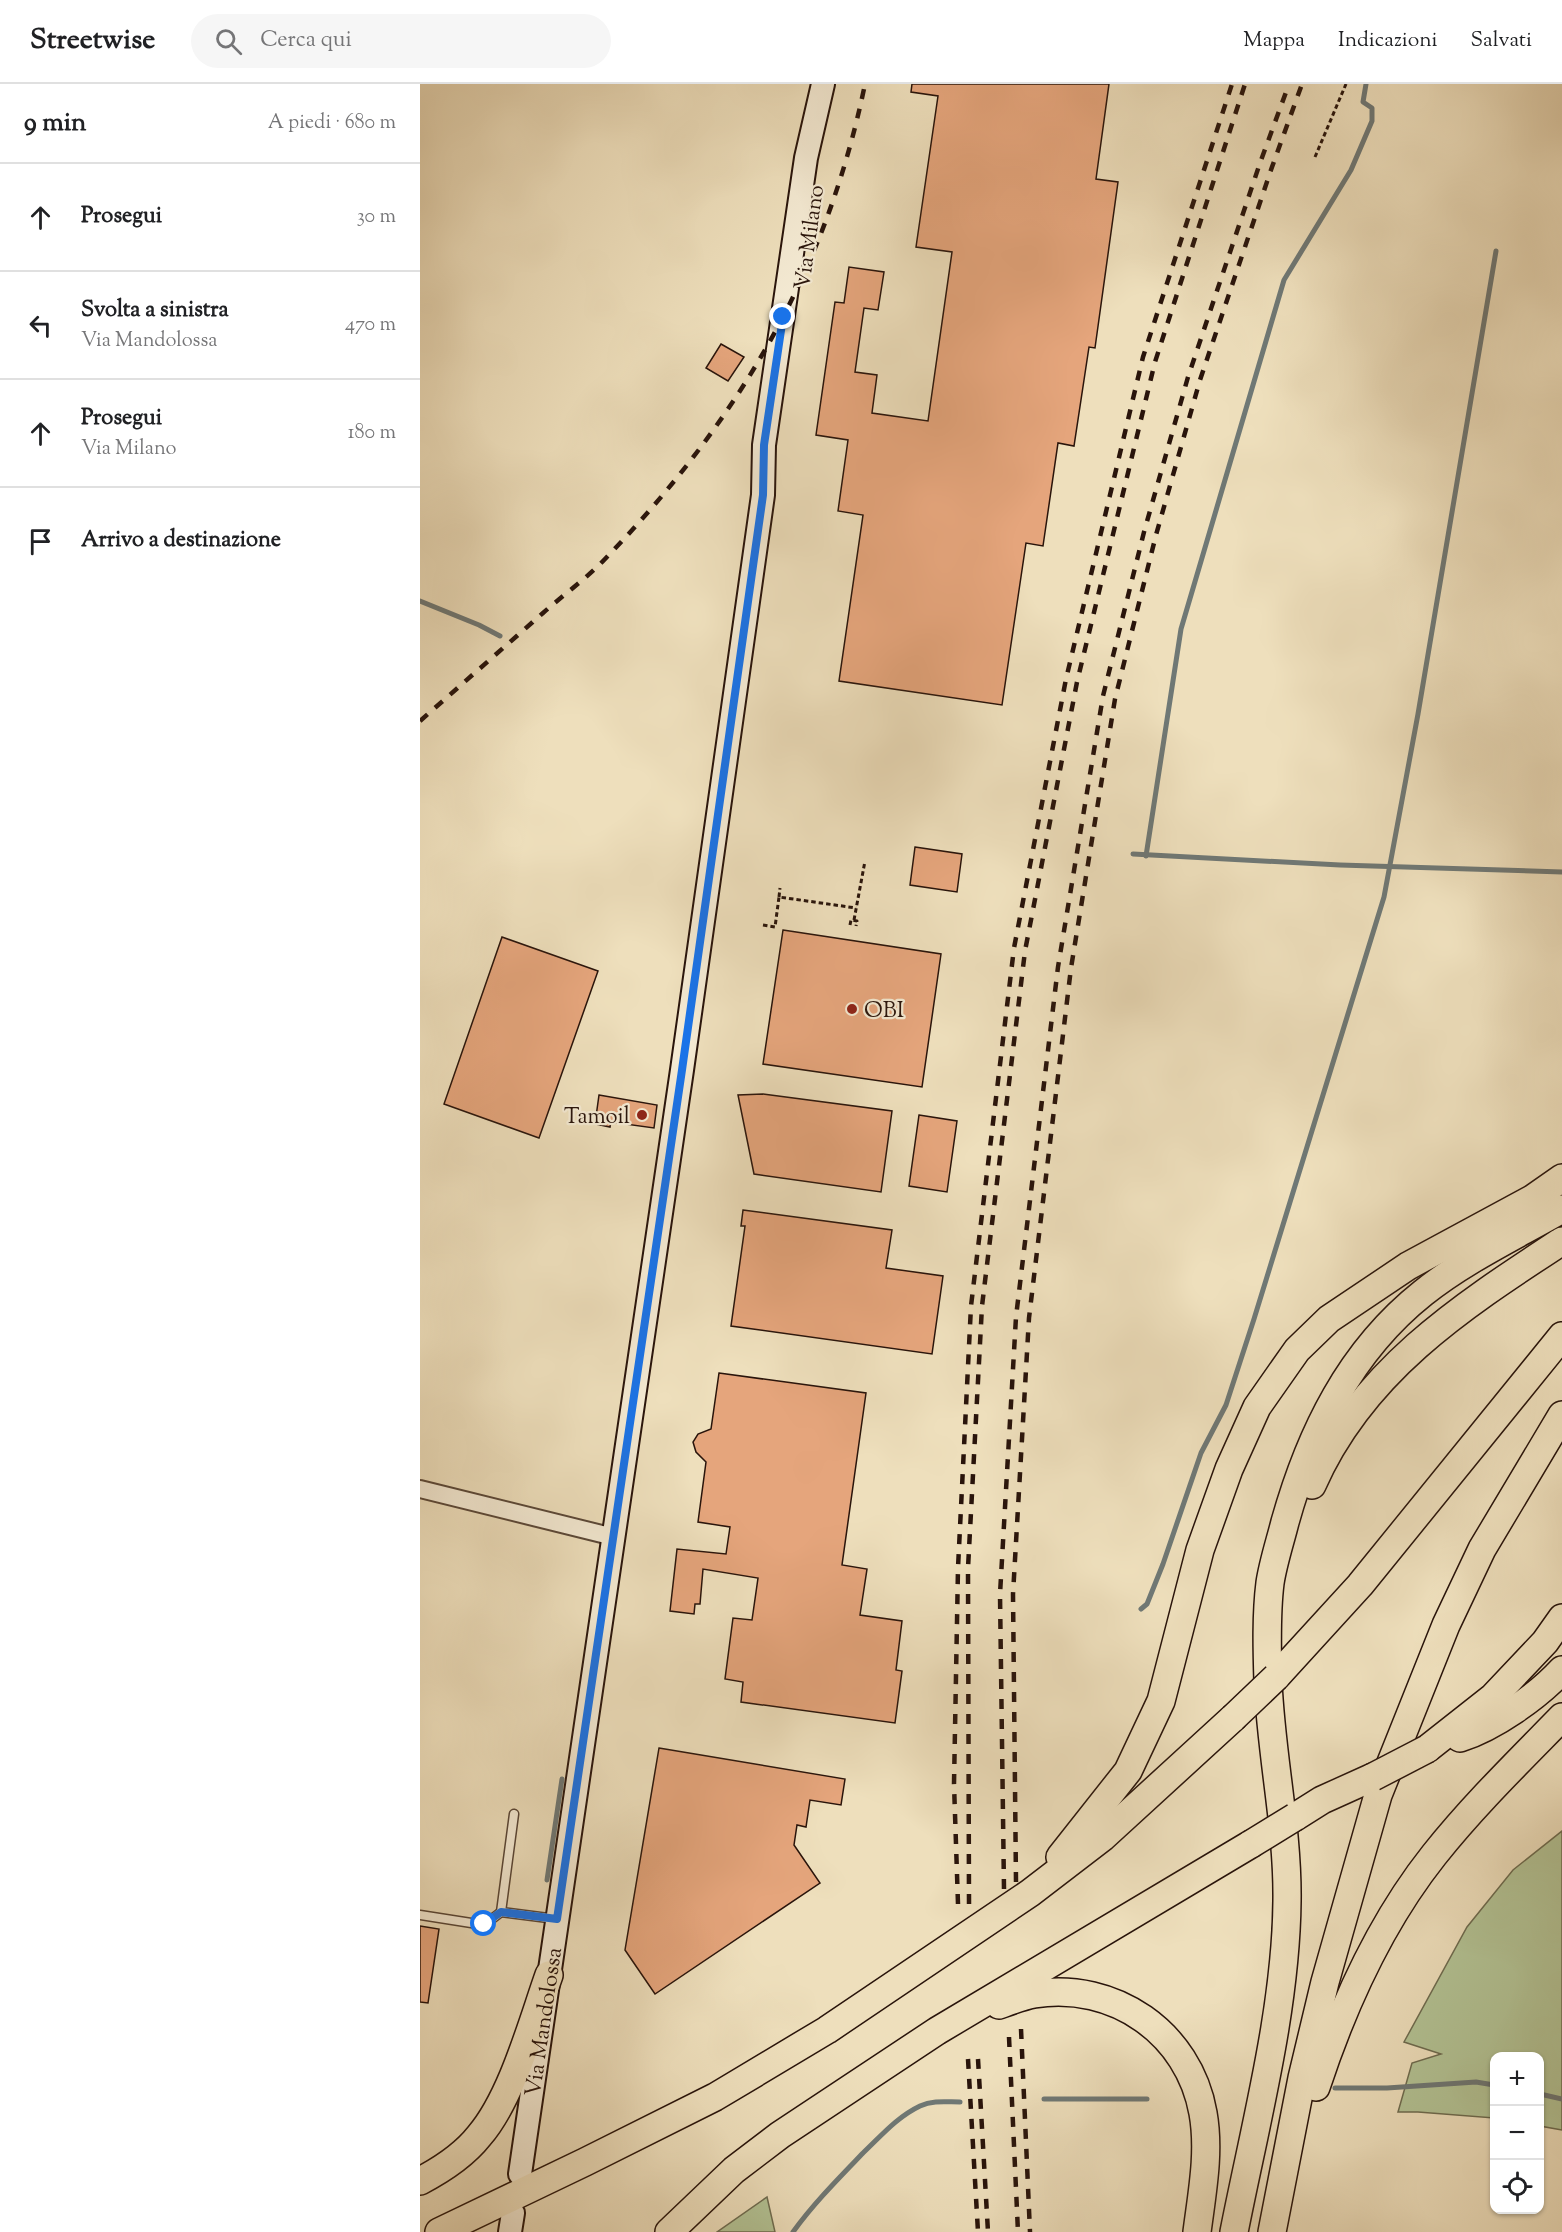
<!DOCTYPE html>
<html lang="it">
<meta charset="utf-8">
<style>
body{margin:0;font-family:"Sorts Mill Goudy",serif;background:#f6f6f6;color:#202124}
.controls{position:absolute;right:18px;bottom:18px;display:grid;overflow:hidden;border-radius:12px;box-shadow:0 2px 4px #0004}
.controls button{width:54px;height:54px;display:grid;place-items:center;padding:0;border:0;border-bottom:2px solid #e0e0e0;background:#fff;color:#202124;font:30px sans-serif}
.stop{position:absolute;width:18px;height:18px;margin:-14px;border:4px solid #1a73e8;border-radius:50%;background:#fff}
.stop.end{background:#1a73e8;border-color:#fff;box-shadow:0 2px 6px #0008}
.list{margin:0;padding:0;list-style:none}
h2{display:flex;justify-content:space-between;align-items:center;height:78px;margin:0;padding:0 24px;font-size:26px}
h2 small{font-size:20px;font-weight:400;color:#757577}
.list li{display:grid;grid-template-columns:39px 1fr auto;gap:18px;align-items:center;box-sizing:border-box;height:108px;padding:0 24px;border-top:2px solid #e0e0e0}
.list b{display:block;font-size:22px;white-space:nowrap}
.list p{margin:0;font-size:20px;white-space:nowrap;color:#757577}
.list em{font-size:20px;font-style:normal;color:#757577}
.icon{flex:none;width:33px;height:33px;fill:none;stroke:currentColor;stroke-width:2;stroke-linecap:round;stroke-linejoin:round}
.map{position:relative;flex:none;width:1142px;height:2148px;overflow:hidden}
header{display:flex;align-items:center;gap:36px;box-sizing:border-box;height:84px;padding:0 30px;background:#fff;border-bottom:2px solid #e0e0e0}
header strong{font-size:28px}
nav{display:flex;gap:33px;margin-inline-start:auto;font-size:21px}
.search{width:420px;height:54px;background:#f6f6f6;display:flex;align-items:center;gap:15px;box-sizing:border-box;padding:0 21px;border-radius:33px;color:#757577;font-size:22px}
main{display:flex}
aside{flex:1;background:#fff}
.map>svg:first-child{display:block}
.green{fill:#b3c395;stroke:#6e6c50;stroke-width:1.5}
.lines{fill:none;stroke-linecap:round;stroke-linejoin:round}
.stream{stroke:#6f7875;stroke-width:5}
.building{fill:#e5a57c;stroke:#29140b;stroke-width:1.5}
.service-casing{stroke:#5a4737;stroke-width:11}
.minor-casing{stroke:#5a4737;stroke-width:20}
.secondary-casing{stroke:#29140b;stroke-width:26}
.trunk-casing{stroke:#29140b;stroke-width:30}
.path{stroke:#29140b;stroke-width:3;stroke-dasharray:4.5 3;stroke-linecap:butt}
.service{stroke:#f4ead3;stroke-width:8}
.minor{stroke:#f4ead3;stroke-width:16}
.secondary{stroke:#f4ead3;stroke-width:22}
.trunk{stroke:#eedfbc;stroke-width:27}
.rail{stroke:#29140b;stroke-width:4.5;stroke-dasharray:10 10;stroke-linecap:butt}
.trunk-bridge-casing{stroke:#29140b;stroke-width:30;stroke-linecap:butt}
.trunk-bridge{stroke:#eedfbc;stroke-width:27}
.route{stroke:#1a73e8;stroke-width:8}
.poi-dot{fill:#8f2418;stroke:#f4ead3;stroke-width:2}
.labels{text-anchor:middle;stroke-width:4.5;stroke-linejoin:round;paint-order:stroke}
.street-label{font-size:22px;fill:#29140b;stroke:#f4ead3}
.poi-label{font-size:22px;fill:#29140b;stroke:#f4ead3;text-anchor:start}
</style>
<header>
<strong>Streetwise</strong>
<div class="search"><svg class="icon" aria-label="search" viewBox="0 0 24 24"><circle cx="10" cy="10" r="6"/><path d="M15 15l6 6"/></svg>Cerca qui</div>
<nav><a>Mappa</a><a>Indicazioni</a><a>Salvati</a></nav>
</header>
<main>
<aside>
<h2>9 min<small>A piedi · 680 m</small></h2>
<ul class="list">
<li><svg class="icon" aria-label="ahead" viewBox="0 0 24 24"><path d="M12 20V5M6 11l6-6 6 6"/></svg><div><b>Prosegui</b></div><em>30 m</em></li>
<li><svg class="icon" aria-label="left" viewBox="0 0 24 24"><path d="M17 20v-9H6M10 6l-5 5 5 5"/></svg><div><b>Svolta a sinistra</b><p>Via Mandolossa</p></div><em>470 m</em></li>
<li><svg class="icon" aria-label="ahead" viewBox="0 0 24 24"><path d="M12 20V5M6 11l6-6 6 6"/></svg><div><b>Prosegui</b><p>Via Milano</p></div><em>180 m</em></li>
<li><svg class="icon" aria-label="arrive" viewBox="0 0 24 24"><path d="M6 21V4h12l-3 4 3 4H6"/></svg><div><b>Arrivo a destinazione</b></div></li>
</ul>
</aside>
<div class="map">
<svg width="1142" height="2148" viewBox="0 0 1142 2148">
<rect width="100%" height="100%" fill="#eedfbc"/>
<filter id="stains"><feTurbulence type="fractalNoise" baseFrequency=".00333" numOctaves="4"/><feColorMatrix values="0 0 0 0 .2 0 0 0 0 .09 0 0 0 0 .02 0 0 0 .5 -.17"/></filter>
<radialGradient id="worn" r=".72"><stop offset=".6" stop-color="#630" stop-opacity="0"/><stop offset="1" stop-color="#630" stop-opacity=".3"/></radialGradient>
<g class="green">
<polygon points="1142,1747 1142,2046 1120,2042 1120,1972 1074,1972 1074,2034 998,2028 978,2028 992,1979 1021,1970 984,1958 1047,1843 1093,1786"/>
<polygon points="347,2113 355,2148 297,2148"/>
</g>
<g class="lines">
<g class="stream">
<polyline points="0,517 59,541 80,552"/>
<polyline points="713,770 920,781 1142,788"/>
<polyline points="726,772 761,545 864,196 931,86 952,37 952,24 943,18 946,0"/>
<polyline points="721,1525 727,1520 743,1480 781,1369 806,1321 834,1235 964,813 998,630 1076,167"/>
<polyline points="127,1796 142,1695"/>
<polyline points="915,2004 967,2004 1056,1998 1074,2001"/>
<polyline points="1120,2010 1142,2015"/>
<polyline points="624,2015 727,2015"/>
<path d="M373 2148C394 2119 419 2094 443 2069 461 2052 477 2033 500 2022 513 2016 526 2018 540 2018"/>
</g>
</g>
<g class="building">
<polygon points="492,0 689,0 676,95 698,98 675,264 669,263 654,362 638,359 623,462 606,459 582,621 419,597 443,431 418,427 428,356 396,351 415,218 424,219 429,183 464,188 458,226 444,224 435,288 457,291 452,329 508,337 532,168 496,163 518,12 491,8"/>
<polygon points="301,260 324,273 308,297 286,284"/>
<polygon points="495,763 542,770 537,808 490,801"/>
<polygon points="363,846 521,870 502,1003 343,980"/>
<polygon points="82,853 178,887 119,1054 24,1020"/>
<polygon points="343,1010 472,1027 461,1108 334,1090 318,1011"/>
<polygon points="179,1011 237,1021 234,1044 191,1038 190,1043 175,1040"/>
<polygon points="499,1031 537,1037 527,1108 489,1102"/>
<polygon points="323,1126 472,1146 466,1184 523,1192 512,1270 311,1242 325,1142 321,1142"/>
<polygon points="299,1289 446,1309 422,1481 447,1485 440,1531 482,1537 476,1586 482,1587 475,1639 321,1618 323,1598 305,1595 313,1534 332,1536 338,1494 283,1485 280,1520 275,1520 274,1530 250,1527 257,1465 306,1470 310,1443 278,1438 286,1378 276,1368 273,1358 278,1350 291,1345"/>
<polygon points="239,1664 425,1695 421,1721 390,1716 386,1743 377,1741 374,1761 400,1799 235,1910 205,1866"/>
<polygon points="0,1842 19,1845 8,1919 0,1918"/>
</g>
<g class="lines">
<g class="service-casing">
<g id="service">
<polyline points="94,1730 81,1828 136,1835"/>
<polyline points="0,1831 64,1841 81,1828"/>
</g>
</g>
<g class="minor-casing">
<polyline id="minor" points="0,1405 194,1453"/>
</g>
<g class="secondary-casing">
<g id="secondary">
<path id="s1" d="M100 2090 262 986 343 411 344 361 386 74 403 0"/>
<polyline points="90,2148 93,2129"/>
</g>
</g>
<g class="trunk-casing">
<g id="trunk">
<path d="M892 1401C942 1287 1041 1223 1142 1157"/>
<polyline points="856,1593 940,1501 1142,1252"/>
<path d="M1040 1654C1074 1643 1117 1613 1142 1586"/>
<polyline points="1007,1665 1073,1613 1125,1558 1142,1534"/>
<polyline points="875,1733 902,1716 953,1693"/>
<polyline points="640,1773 708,1687 741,1617 780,1466 809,1385 837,1323 877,1266 909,1235 988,1182 1112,1115 1142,1094"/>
<path d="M579 1921C590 1917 603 1912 614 1910 694 1897 769 1949 783 2029 790 2068 782 2109 777 2148"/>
<path d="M896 2003C923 1921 960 1839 1014 1771 1053 1722 1098 1678 1142 1633"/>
<path d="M0 2097C21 2086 44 2071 59 2052 92 2014 112 1939 129 1891"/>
<polyline points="19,2148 165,2078 295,2013 407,1946 610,1809 683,1753 813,1634"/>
<polyline points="249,2148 314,2086 360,2051 517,1947 831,1760"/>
<path d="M814 2148C835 2041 866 1926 867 1817 868 1744 851 1671 848 1598 847 1566 846 1531 850 1499 853 1479 860 1458 865 1438 890 1349 930 1267 1003 1209 1044 1176 1097 1151 1142 1125"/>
<polyline points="852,2148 882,1994 905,1898 958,1711 1026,1541 1062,1465 1142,1331"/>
</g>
</g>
<g class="path">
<polyline points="895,73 926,0"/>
<polyline points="359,813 360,804"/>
<polyline points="434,836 445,777"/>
<polyline points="343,841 355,843 359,813 436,824"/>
<polyline points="430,841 431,836 437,837 436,842"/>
</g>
<use href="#service" class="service"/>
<use href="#minor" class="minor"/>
<use href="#secondary" class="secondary"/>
<use href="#trunk" class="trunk"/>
<g class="rail">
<path d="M0 637C41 601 82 565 123 529 143 511 166 495 185 475 318 337 406 189 445 0"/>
<polyline points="596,1798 593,1510 609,1234 651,884 695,615 736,451 780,296 852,83 882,0"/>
<polyline points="584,1805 580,1510 596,1233 638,883 683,612 724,448 768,293 840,79 869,0"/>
<polyline points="538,1820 534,1700 538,1484 551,1222 594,864 646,595 723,273 812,0"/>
<polyline points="549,1820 548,1484 562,1222 605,867 657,598 735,278 825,0"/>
<polyline points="601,1945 610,2148"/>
<polyline points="589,1953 598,2148"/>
<polyline points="548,1975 558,2148"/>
<polyline points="558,1975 568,2148"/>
</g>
<g class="trunk-bridge-casing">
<g id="trunk-bridge">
<polyline points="813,1634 856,1593"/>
<polyline points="953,1693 1007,1665"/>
<polyline points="831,1760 875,1733"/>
</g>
</g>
<use href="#trunk-bridge" class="trunk-bridge"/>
</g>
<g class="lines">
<polyline class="route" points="64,1840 81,1828 137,1835 262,986 343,411 344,361 363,233"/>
</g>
<g class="poi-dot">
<circle cx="432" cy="925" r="6"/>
<circle cx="222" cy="1031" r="6"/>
</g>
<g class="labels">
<g class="street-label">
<text transform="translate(388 153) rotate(-82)" y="8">Via Milano</text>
<text dy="8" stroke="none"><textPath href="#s1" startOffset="154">Via Mandolossa</textPath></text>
</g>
<g class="poi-label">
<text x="444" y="933">OBI</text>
<text x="210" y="1039" text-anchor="end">Tamoil</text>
</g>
</g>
<rect width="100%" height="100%" filter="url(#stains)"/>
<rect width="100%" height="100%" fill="url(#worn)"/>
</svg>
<div class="controls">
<button>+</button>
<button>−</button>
<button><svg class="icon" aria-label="locate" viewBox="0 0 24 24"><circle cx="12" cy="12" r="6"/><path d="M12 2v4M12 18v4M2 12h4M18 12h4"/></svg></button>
</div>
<div class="stop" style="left:64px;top:1840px"></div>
<div class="stop end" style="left:363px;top:233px"></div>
</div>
</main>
